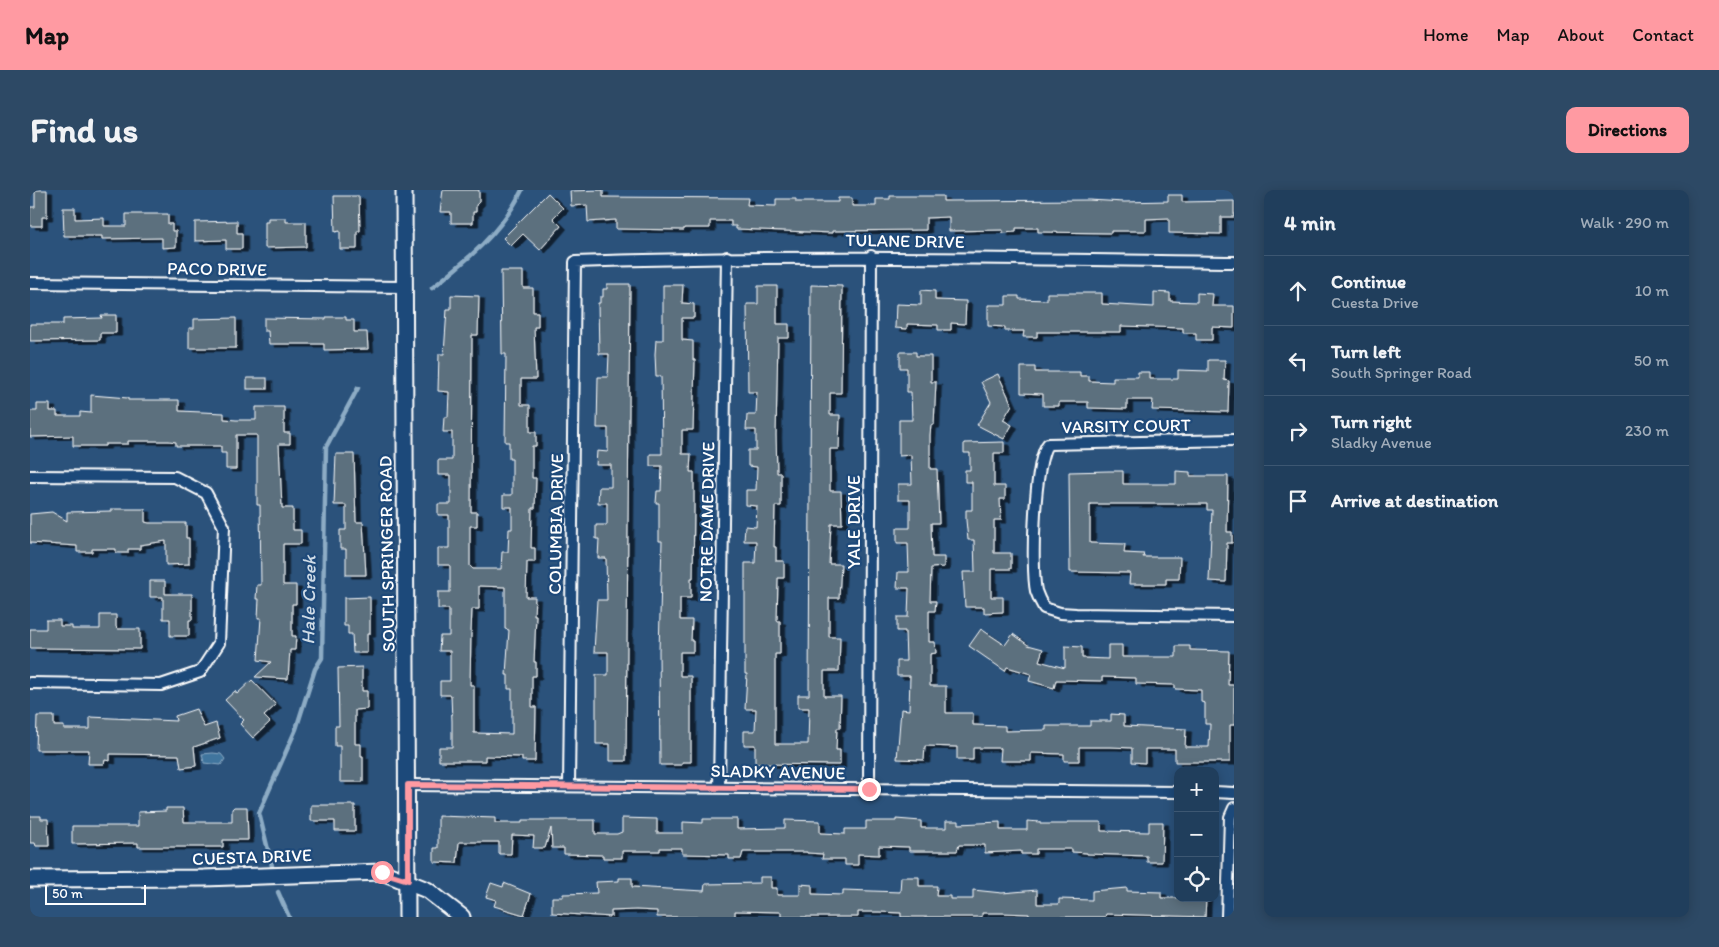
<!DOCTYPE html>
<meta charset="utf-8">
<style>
body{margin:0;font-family:Itim,sans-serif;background:#2d4965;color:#f1f3f6}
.controls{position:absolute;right:15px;bottom:15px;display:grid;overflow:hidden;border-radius:10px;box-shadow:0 2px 12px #0003}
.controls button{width:45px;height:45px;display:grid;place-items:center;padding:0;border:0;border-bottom:1px solid #3d5772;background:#203e5c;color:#f1f3f6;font:25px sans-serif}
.scale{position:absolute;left:15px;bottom:12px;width:101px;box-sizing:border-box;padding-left:5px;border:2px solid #fff;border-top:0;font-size:14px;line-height:18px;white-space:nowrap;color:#fff;-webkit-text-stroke:4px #1f4a7a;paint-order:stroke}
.stop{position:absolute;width:15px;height:15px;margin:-11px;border:4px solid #ff9aa2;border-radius:50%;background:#fff}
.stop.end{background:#ff9aa2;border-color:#fff;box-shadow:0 1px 5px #0008}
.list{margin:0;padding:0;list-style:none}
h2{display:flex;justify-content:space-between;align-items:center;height:65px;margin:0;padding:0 20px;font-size:21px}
h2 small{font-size:16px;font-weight:400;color:#a2aebb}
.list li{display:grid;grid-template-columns:32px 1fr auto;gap:15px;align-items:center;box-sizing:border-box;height:70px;padding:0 20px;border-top:1px solid #3d5772}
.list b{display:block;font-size:19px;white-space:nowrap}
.list p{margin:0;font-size:16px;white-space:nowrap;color:#a2aebb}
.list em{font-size:16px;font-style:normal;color:#a2aebb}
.icon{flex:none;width:28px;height:28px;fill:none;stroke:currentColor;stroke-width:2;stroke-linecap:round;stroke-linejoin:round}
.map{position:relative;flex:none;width:1204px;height:727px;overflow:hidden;border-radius:10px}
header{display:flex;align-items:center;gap:30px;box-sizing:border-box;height:70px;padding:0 25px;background:#ff9aa2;color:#111}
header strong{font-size:24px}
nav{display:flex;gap:28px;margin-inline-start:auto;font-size:18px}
.intro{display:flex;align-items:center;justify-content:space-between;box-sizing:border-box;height:120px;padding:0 30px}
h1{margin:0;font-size:35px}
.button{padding:12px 22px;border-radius:10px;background:#ff9aa2;color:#111;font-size:18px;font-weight:700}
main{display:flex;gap:30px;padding:0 30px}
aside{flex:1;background:#203e5c;border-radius:10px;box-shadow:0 2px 12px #0003}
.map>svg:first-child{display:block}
.water{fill:#41759e;stroke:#8dacc5}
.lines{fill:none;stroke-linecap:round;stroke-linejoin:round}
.stream{stroke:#8dacc5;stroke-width:4.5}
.building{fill:#5c707e;stroke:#fff;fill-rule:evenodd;filter:url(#shadow)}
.street-casing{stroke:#fff;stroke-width:14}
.secondary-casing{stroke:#fff;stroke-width:19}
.street{stroke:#1f4a7a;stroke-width:10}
.secondary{stroke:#1f4a7a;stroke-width:15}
.route{stroke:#ff9aa2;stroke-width:6}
.labels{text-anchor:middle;stroke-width:4.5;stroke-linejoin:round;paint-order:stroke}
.street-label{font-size:18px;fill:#fff;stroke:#1f4a7a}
.water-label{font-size:19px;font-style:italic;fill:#d0dce7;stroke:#1f4a7a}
</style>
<header>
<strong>Map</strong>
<nav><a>Home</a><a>Map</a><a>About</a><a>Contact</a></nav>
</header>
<div class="intro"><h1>Find us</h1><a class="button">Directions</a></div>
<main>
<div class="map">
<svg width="1204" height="727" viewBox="0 0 1204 727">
<defs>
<filter id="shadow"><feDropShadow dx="5.5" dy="3" stdDeviation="0" flood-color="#0009"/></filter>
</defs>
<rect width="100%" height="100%" fill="#2b527b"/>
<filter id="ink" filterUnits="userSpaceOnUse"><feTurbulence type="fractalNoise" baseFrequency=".02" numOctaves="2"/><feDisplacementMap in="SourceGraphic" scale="10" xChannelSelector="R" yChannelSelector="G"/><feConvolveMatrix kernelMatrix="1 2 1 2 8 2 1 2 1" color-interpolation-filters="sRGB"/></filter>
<g filter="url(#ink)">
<polygon class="water" points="183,563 191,564 195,569 191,575 174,573 172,564"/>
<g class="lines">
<g class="stream">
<path d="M402 98C437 70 472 42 492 0"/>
<polyline points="242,676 229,623 266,539 285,479 292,468 296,257 328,198"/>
<polyline points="248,702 259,727"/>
</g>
</g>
<g class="building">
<polygon points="5,0 17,0 17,27 12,27 12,36 0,36 0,17 5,17"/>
<polygon points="413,0 449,0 449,12 446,15 446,22 443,22 443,33 421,33 421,22 410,22"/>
<polygon points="573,0 573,7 718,8 717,15 746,16 746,9 766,9 766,12 808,12 808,8 822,8 822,16 846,16 846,9 860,9 860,6 913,6 913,11 1059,10 1094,12 1138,11 1138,5 1152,5 1152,12 1204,11 1204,27 1191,27 1191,44 1139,43 1139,28 1116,29 1116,41 1081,41 1081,43 1008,42 1008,38 986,38 986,42 973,43 973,40 919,41 919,27 896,28 896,40 802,41 802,43 706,39 706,36 701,36 701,31 680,31 680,38 654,38 654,40 586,39 586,30 558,32 557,15 541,16 540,1"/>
<polygon points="518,3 533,18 523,28 531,36 510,60 493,44 481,56 473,48"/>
<polygon points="304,6 329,6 330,41 327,41 327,59 310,59 310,41 305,42"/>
<polygon points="33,18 45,18 45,29 74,28 74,36 96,36 96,24 138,24 138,34 142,34 142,41 146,41 146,57 132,58 132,48 72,49 72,46 34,46"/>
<polygon points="238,28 256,28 256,32 276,32 276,57 235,58 235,32 238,32"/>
<polygon points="207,31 207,43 212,43 212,59 196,59 196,50 165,51 165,32"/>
<path d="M471 81H493V98H503V122H508V137H504L506 189H491V215H500V242H506V256H502V288H506L505 318H502L501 358H505V372H497L496 407H505L504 425H506L504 472H506V486H502V517H506L505 571H492V567L455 566V571H409V557H422V531L421 505H410V491H420V461H409L410 446H419V419H408V402H420V375H408V358H419V325H408V314H421V285H408V270H422V242H413L414 227H418L419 202 408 201 409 164H414L417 119H421V105L449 106 448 145H442L441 322H447V336H440V376L443 379H471L472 362H478L479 339H482V317H473V305H482V269H479V252H475L476 164H472ZM449 396 475 397V439L479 440 476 485H478V499H482V544L444 543V495H440L441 442 442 419H449Z"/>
<polygon points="577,94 600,94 596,571 580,571 580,554 566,554 566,485 578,485 578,462 564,462 567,410 577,410 576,368 568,368 569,349 566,349 566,335 577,335 577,313 568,313 569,297 581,297 581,275 566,275 567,261 578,262 578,238 567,238 568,187 578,187 579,164 569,164 568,113 570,113 570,107 573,107 573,99 577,99"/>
<polygon points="633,95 653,95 652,113 664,114 664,128 652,128 652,150 663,151 663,170 665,170 663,240 652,240 652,264 661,264 660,282 664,282 664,318 663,388 661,388 661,408 650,408 650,430 662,430 661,451 663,451 663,462 650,462 650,486 661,486 661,572 652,572 652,575 630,575 629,461 632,351 629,351 629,313 626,313 627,301 631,301 632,276 620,276 620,264 632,264 631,186 626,186 625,164 626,150 633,150"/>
<polygon points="781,95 812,96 811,203 800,203 800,225 810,225 809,259 800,259 800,301 811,301 812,334 801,334 799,374 811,374 809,408 799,408 799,447 810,447 809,481 794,481 794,506 811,506 810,538 807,538 806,560 810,560 810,575 725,574 725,555 714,555 714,541 725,541 726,519 715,519 717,484 715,484 715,373 725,373 726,351 714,351 715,336 726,337 727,316 716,315 716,300 726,300 727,277 718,276 718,260 726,260 726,240 716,240 717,225 726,225 727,202 718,202 717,114 728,114 728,96 747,96 747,134 759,134 759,148 748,148 746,245 747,283 751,283 751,316 745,316 744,357 746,357 746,371 754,371 754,388 748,388 747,431 750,431 750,464 745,464 745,554 778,554 779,518 768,518 768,505 779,505"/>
<polygon points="891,100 905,101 905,110 936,111 935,134 921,133 921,140 908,140 908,135 877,134 877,139 865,138 866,114 891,115"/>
<polygon points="1124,102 1140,103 1140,111 1167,112 1167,103 1183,104 1182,116 1204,116 1204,138 1182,137 1182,150 1166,150 1166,143 1153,143 1153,138 1091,136 1091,142 1007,142 1007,147 993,147 994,141 975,141 975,137 958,136 958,115 976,115 976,106 989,106 989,109 1017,110 1017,103 1072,103 1072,114 1124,117"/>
<polygon points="71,125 86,125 86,143 70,143 70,150 0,151 0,134 33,134 33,129 72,128"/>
<polygon points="296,127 316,127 316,130 324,130 324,142 337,142 338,159 294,160 294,154 239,154 238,141 234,141 234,128 296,129"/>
<polygon points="206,128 206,158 159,158 159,138 164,138 164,129"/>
<polygon points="870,162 886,162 886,166 901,166 901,192 906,192 904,235 901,235 900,245 900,279 907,279 909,333 901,333 902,367 914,367 914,377 901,378 900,411 906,411 905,421 899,421 899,452 905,452 906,463 900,464 900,496 916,496 916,523 943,523 943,535 975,536 975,541 1016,540 1016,536 1060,536 1060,531 1081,531 1081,524 1094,525 1094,536 1156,539 1155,557 1179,557 1180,534 1175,534 1175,513 1171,512 1171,500 1145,499 1145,495 1106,494 1106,488 1072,487 1072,491 1026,490 1024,498 999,491 1001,484 977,477 975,481 939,456 951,439 975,455 983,444 998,455 1013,459 1009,471 1035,478 1035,456 1052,457 1052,468 1078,469 1078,455 1092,455 1092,467 1146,467 1146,456 1160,456 1160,460 1199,461 1198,495 1204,495 1204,535 1200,535 1200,572 1145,572 1145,559 1115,559 1115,573 1102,572 1102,558 1081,557 1049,557 1049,571 1034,571 1034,564 1001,563 1001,571 970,571 971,558 943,558 943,570 927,570 927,557 895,556 894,570 867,569 871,519 879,520 880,486 867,486 867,471 876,471 875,441 867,441 867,427 878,427 879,398 867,398 868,382 879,382 878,353 867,353 867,338 880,338 880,310 868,310 868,294 882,294 881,265 869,266 869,230 882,230 881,202 877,202 877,178 870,178"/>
<polygon points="1178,170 1195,170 1194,190 1199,191 1198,222 1122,220 1123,210 1097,210 1097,219 1058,218 1058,212 1029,212 1029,216 1013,216 1013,204 991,203 991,177 1005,177 1005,182 1050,182 1050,186 1059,186 1059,191 1083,192 1083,187 1108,187 1108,182 1119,182 1119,189 1148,189 1148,180 1178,181"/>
<polygon points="968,184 982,215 973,230 982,235 974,249 947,235 961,212 951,192"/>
<rect x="217" y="188" width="20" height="11"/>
<polygon points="61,205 98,208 98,210 149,210 149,221 194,223 194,229 206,230 226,230 226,217 254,217 254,243 260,243 260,254 249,254 252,318 263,318 263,340 271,340 271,354 253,354 253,395 266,395 266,414 262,414 262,446 266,446 265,460 260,460 258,489 225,487 241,472 228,470 231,428 228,428 229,409 226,409 227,395 231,395 230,315 227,315 227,245 206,245 206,279 196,279 196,263 191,263 191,256 146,256 146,252 139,251 98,251 98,254 75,254 75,256 43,256 43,246 0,247 0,221 7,221 7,214 20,214 20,221 27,221 27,226 50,226 50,222 61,223"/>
<polygon points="974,252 974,263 964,263 964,296 975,296 975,309 970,309 971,330 964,330 964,363 981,363 981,379 961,379 961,407 973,407 973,422 954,423 954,417 935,417 933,382 945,382 944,350 938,350 936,330 936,320 942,320 942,292 935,292 935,280 940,280 940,263 934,263 934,253"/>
<polygon points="306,264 324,264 326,332 333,332 336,385 316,385 316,359 310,359 310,340 316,340 316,315 304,315"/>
<polygon points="1079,281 1093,281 1093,294 1146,294 1146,281 1160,282 1160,286 1198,286 1197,342 1202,342 1202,353 1197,353 1196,392 1179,391 1182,320 1177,320 1177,314 1060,314 1060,353 1095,354 1094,363 1114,364 1113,367 1150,367 1149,389 1136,389 1136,394 1099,394 1100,383 1040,382 1039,282"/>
<polygon points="82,319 115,319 115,332 119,333 156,333 156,348 159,348 159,374 136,375 136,351 110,355 110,359 98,359 98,363 86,363 86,359 62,359 62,362 47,362 47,356 0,353 0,324 22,322 37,331 37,322 82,321"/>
<polygon points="120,391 135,391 135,404 162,404 162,430 159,430 159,446 140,446 140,429 133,429 133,407 120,407"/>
<polygon points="340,407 340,444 337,444 337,463 323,463 322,444 318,444 318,436 314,436 314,408"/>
<polygon points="70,425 86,425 86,437 88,439 110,439 110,459 0,458 0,439 16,439 16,430 30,430 30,436 42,436 42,439 70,439"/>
<polygon points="332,477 332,501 337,501 337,519 325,520 325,554 331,554 331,566 333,566 333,592 310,592 310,556 305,556 305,536 309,536 308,478"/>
<polygon points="222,490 246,515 234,526 240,532 223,548 210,534 214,530 195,510 205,501 207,504"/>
<polygon points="166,519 174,537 186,533 190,548 164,557 166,576 151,578 149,565 80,564 80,571 75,570 74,574 58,574 59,560 6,560 7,526 24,526 24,536 34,536 34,539 60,539 60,527 146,531 145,526"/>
<polygon points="281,615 325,615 325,641 305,641 305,631 281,631"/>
<polygon points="204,617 217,617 218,650 193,650 193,657 108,657 108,653 42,654 42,636 108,636 108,622 136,621 136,618 153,618 154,632 202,632 202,619"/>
<polygon points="0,626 11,626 11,629 18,629 19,656 6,656 5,653 0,653"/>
<polygon points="408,626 465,628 465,633 492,633 492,630 565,630 565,644 587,644 592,642 592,628 627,629 627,643 653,643 653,632 673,633 673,629 707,629 707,639 755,638 755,630 790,631 790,643 815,644 815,639 836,639 836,631 866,631 866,629 891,631 891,638 916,638 916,631 929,631 929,634 970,632 970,640 997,640 997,631 1010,632 1010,634 1037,634 1037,632 1071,632 1071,641 1119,642 1119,632 1133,632 1132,672 1117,672 1117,666 1057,664 1057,663 1042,662 1042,659 1006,659 1006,664 991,664 991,661 955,663 955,655 929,655 927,661 879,661 879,657 849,656 849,665 828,664 828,675 815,675 815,669 792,669 793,664 777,663 777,662 713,662 711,669 699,669 699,665 652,664 652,658 630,658 630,661 592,661 592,668 573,668 573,665 534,664 534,658 522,658 521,638 515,658 503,658 504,646 482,645 481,664 469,664 469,652 429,652 427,673 404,672 404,658 408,658"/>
<polygon points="730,687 741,687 741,698 747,698 747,705 770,705 770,694 782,695 782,704 813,705 813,700 870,702 871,687 889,687 889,696 907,696 906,706 920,706 920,709 943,709 943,700 972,703 1007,700 1007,714 1029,714 1029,709 1062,710 1062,701 1097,698 1097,701 1131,702 1131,708 1176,708 1175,727 1076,724 1075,727 999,727 999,724 972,723 952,723 952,727 871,727 871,723 849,722 828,722 828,727 751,727 751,722 705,721 705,727 627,727 627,721 606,720 581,721 581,727 522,723 522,707 533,707 533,704 567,703 566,692 589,691 589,688 602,688 602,697 674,701 675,694 730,693"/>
<polygon points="461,693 473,697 474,693 501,704 494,725 464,716 466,710 456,707"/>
</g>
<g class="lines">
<g class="street-casing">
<g id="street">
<polyline points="0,93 374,97"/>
<path d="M1204 250 1018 254C1004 269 1001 378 1006 401 1008 407 1011 413 1014 418L1030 423 1046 424 1204 426"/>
<polyline points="0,286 145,287 176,303 194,337 189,453 170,482 131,495 0,493"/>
<polyline points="378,595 1148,602"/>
<path d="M539 596 545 72C766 64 984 69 1204 72"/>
<polyline points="689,597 697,67"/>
<polyline points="839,599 841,66"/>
<polyline points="1185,602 1204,603"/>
<polyline points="1197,727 1200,627 1204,618"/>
</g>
</g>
<g class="secondary-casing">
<g id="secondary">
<polyline points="374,0 377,727"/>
<polyline points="0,689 174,688 352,682 397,700 432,727"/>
</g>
</g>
<use href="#street" class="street"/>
<use href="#secondary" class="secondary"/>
</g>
</g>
<g class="lines" filter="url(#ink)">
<polyline class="route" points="352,682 378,690 378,595 839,599"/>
</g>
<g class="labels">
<g class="street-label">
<text transform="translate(875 51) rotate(1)" y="6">TULANE DRIVE</text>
<text transform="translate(187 79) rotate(1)" y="6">PACO DRIVE</text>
<text transform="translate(1096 236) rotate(-1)" y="6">VARSITY COURT</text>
<text transform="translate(677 332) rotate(-89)" y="6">NOTRE DAME DRIVE</text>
<text transform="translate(824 332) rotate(-90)" y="6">YALE DRIVE</text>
<text transform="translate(526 334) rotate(-89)" y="6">COLUMBIA DRIVE</text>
<text transform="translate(357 364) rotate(-91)" y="6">SOUTH SPRINGER ROAD</text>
<text transform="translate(748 582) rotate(1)" y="6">SLADKY AVENUE</text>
<text transform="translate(222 667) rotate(-2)" y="6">CUESTA DRIVE</text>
</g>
<g class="water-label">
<text transform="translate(278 410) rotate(-89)" y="7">Hale Creek</text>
</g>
</g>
</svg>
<div class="controls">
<button>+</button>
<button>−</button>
<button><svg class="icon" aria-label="locate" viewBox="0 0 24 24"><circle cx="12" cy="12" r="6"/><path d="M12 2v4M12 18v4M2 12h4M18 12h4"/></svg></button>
</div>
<div class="scale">50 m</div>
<div class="stop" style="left:352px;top:682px"></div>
<div class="stop end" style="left:839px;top:599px"></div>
</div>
<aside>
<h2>4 min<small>Walk · 290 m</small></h2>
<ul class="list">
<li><svg class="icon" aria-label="ahead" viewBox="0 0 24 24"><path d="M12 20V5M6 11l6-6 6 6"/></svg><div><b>Continue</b><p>Cuesta Drive</p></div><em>10 m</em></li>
<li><svg class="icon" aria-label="left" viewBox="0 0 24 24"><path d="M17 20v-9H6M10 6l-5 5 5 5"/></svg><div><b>Turn left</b><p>South Springer Road</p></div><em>50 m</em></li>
<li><svg class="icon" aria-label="right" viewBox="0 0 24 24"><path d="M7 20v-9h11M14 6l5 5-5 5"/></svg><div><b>Turn right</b><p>Sladky Avenue</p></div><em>230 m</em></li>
<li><svg class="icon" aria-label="arrive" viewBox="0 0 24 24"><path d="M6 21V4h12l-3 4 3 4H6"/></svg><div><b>Arrive at destination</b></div></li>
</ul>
</aside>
</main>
